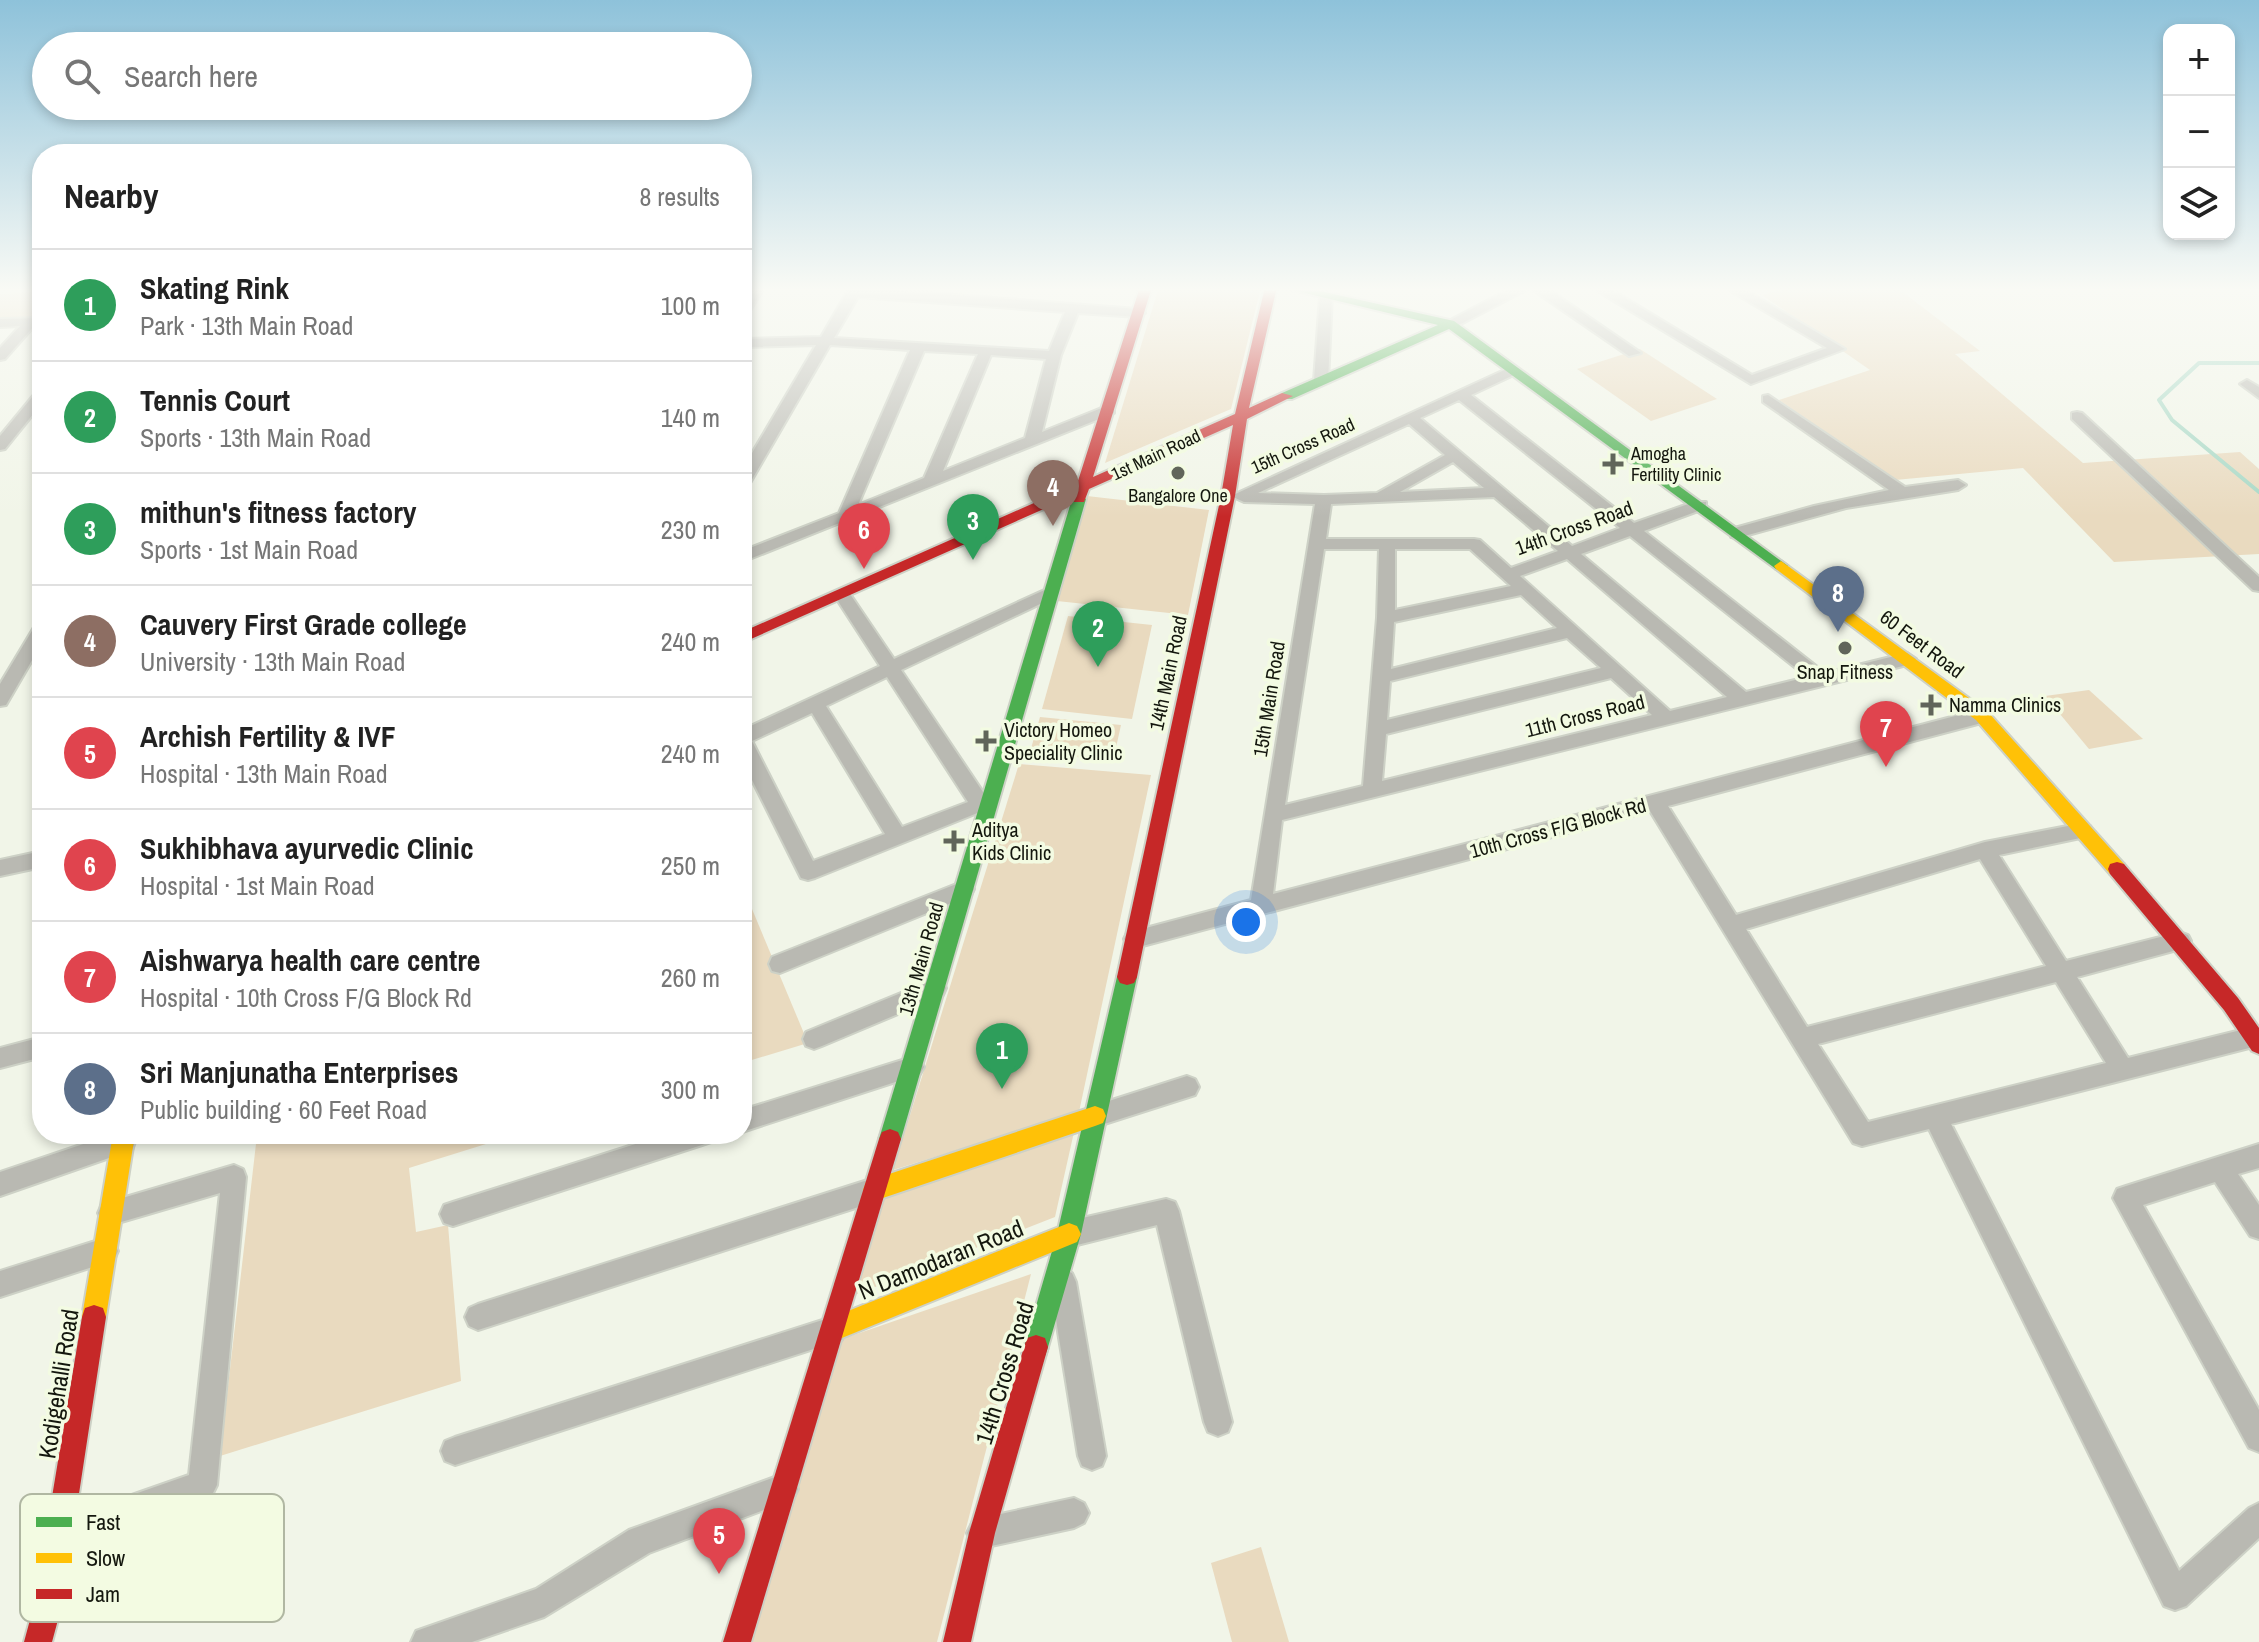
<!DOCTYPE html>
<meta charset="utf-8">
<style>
body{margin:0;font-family:"Archivo Narrow",sans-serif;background:#f6f6f6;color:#222}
.controls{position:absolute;right:24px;top:24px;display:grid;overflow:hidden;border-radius:16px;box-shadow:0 4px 12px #0003}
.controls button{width:72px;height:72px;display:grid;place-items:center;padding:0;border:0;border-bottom:2px solid #e0e0e0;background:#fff;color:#222;font:40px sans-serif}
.you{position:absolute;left:1246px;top:922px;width:28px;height:28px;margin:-20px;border:6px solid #fff;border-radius:50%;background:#1a73e8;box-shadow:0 0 0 12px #1a73e833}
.badge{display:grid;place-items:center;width:52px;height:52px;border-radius:50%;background:#7c3aed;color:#fff;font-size:26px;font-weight:700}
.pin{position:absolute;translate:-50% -66px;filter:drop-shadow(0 2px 4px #0008)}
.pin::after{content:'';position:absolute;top:42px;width:28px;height:24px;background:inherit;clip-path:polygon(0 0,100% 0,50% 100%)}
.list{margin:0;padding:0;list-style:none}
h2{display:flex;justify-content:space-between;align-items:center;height:104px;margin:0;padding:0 32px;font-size:34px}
h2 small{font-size:26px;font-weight:400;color:#767676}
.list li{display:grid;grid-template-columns:52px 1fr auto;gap:24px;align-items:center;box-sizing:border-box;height:112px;padding:0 32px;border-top:2px solid #e0e0e0}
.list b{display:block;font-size:30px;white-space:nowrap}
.list p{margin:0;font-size:26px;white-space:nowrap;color:#767676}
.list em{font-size:26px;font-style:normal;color:#767676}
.icon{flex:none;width:44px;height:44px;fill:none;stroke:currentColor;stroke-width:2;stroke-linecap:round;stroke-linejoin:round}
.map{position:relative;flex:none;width:2259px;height:1642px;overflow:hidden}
.search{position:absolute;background:#fff;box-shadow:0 4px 12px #0003;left:32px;top:32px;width:720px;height:88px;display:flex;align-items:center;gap:20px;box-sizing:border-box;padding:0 28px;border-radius:44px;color:#767676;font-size:30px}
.panel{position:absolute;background:#fff;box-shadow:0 4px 12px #0003;left:32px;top:144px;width:720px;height:1000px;border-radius:32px}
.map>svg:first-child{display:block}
.green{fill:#e9dabf}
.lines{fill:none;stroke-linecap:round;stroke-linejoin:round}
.stream{stroke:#a7d8c5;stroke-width:4}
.street-casing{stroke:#cdd1c6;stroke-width:4}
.fast-casing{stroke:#cdd1c6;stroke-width:4}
.slow-casing{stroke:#cdd1c6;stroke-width:4}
.jam-casing{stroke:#cdd1c6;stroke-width:4}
.street{fill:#b9b9b2;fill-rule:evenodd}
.fast{fill:#4caf50;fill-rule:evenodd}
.slow{fill:#ffc107;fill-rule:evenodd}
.jam{fill:#c62828;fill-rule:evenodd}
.poi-dot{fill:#61655a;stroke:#f3fbe2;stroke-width:3}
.labels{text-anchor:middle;stroke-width:7;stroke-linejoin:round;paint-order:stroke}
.far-street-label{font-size:18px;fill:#14170e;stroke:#f3fbe2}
.far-poi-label{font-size:18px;fill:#14170e;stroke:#f3fbe2;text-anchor:start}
.street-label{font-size:20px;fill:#14170e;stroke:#f3fbe2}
.poi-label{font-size:20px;fill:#14170e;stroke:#f3fbe2;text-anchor:start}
.near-street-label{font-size:24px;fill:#14170e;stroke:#f3fbe2}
.key{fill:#f3fbe2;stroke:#b0b7a2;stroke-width:2}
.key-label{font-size:22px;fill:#14170e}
</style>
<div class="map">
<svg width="2259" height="1642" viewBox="0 0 2259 1642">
<rect width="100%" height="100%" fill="#f1f5e8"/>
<g class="green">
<polygon points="1159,287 1261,287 1231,409 1105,463"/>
<polygon points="1793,287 1896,287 1980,351 1955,354 2083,463 2240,452 2259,469 2259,554 2114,562 2023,468 1895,480 1779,400 1870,370 1762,295"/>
<polygon points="42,292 42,316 0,318 0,294"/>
<polygon points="1640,349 1717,399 1651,421 1577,369"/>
<polygon points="1087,496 1209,510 1188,615 1057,601"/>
<polygon points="1068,616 1152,625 1132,719 1042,709"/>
<polygon points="2089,690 2143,739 2089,749 2045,696"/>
<polygon points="1040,717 1121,725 1113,761 1030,752"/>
<polygon points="1019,764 1151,775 1079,1112 893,1170"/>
<polygon points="742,885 808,1043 742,1063"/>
<polygon points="1074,1132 1055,1217 852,1296 882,1196"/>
<polygon points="518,1134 409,1168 416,1232 448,1225 461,1381 220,1456 257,1135"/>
<polygon points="1031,1274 937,1642 747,1642 842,1339"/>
<polygon points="1261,1547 1289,1642 1232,1642 1211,1563"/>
</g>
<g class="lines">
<polyline class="stream" points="2259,363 2199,363 2159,400 2172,420 2259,492"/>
<g class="street-casing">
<g id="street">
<polygon points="752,287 765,287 747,315 742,316 742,302"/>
<path d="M850 287 1138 309 1145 313 1138 317 1078 313 1061 355 1042 432 1104 407H1114V413L742 562V551L839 513 910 350 830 345 750 483 742 488V470L816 345 742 347V339L821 337ZM858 297 1065 312 1049 351 834 338ZM924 351 978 354 924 478 858 505ZM991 355 1046 359 1025 438 943 471Z"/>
<polygon points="1513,287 1545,287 1641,353 1629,356 1530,288 1455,327 1443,324"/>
<polygon points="1591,287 1607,287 1752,375 1827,348 1724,287 1740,287 1845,349 1751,384"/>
<polygon points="1326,292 1332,296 1328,381 1321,385 1314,381 1320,296"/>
<polygon points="42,318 42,324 35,325 5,359 0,360 0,348 20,326 0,327 0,319"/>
<path d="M1513 366 1520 370 1518 373 1471 395 1634 523 1694 502H1706V508L1644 531 1825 673 1907 653 1916 659 1907 665 1282 820 1273 894 1982 709 1989 711 1991 716 1989 721 1668 806 1736 915 1985 842 2083 823 2090 826 2093 831 2090 836 1999 855 2066 961 2180 932 2188 935 2191 941 2188 947 2077 977 2128 1058 2253 1027 2259 1029V1045L2253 1047 1951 1124 2179 1571 2249 1508 2259 1503V1538L2186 1606 2175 1610 2164 1606 1929 1129 1862 1146 1853 1143 1650 811 1135 948 1127 945 1124 939 1127 933 1251 900 1315 504 1244 502 1231 496ZM1459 400 1620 528 1572 546 1420 418ZM1409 424 1445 455 1377 493 1324 495 1258 493ZM1453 462 1484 488 1400 492ZM1494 497 1558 551 1511 568 1480 540 1474 539H1326L1331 504ZM1630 536 1807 677 1746 692 1581 554ZM1324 549H1379L1377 618 1363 786 1285 805ZM1395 549H1470L1511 586 1395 610ZM1567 559 1727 697 1670 711 1520 576ZM1521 595 1557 628 1391 669 1394 622ZM1567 638 1601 668 1387 720 1390 681ZM1611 678 1652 715 1382 781 1386 734ZM1980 859 2046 966 1807 1027 1746 929ZM2056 982 2106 1063 1868 1122 1818 1044Z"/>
<polygon points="2247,380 2259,387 2259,398 2240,384"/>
<polygon points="42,390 42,403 5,449 0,450 0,436 37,391"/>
<polygon points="1768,395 1905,487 1958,480 1966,485 1958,490 1846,508 1737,538 1731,537 1731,529 1814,506 1889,490 1763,402 1763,396"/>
<polygon points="2077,412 2082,413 2259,577 2259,591 2253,590 2072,419 2072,413"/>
<path d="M1051 587 1057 588 1059 592 1057 596 901 670 985 795 995 796 998 801 995 806 815 878 808 880 801 878 742 760V730L880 666 834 595 836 591H848L894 659ZM887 677 968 802 902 827 826 706ZM812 713 885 834 813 861 752 741Z"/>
<polygon points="42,622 42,643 6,705 0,706 0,684 36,624"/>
<polygon points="42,851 42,867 0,876 0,860"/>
<polygon points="964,881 971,883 974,889 971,895 780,973 772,971 769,964 772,957"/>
<polygon points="935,979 943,981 946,988 943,995 822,1046 814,1049 806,1046 803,1039 806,1032"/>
<polygon points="42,1037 42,1057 0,1068 0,1048"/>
<polygon points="912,1057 920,1060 924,1067 920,1074 742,1132 742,1110"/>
<polygon points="1187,1076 1195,1079 1199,1087 1195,1095 1095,1127 1087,1124 1083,1116 1087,1108"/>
<polygon points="113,1134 132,1134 135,1142 132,1150 0,1196 0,1172"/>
<polygon points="667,1134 714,1134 711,1142 702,1145 453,1226 444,1223 440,1214 444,1205 453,1202"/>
<polygon points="2259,1144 2259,1168 2238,1174 2259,1205 2259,1239 2250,1236 2215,1182 2143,1205 2259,1410 2259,1452 2249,1448 2113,1198 2117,1189 2126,1186"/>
<polygon points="234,1165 243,1169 246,1177 217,1485 212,1495 59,1549 49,1544 44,1534 49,1524 189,1475 220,1193 111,1225 102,1222 98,1213 102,1204"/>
<polygon points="874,1178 883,1182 887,1190 883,1198 874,1202 478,1330 469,1326 465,1317 469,1308 478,1304"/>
<polygon points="1166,1199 1175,1202 1179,1211 1232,1422 1228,1432 1218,1436 1208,1432 1204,1422 1157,1225 1069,1247 1060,1243 1056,1234 1060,1225 1069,1221"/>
<polygon points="105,1238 114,1242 118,1251 114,1260 0,1297 0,1271"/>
<polygon points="1063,1269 1072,1273 1076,1282 1106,1456 1102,1466 1092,1470 1082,1466 1078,1456 1050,1282 1054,1273"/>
<polygon points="832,1317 842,1320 845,1330 842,1340 832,1343 455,1465 445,1461 441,1451 445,1441 455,1437"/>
<polygon points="783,1474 793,1479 798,1489 793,1499 649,1553 544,1617 472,1642 411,1642 416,1631 536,1589 629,1530"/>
<polygon points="1074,1498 1084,1503 1089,1513 1084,1523 1074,1528 982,1548 972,1543 967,1533 972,1523 982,1518"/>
</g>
</g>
<g class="fast-casing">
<g id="fast">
<polygon points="1280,287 1302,287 1454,321 1788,566 1781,571 1776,569 1449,329 1292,399 1282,399 1282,393 1438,325"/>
<polygon points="1079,495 1086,499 901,1139 898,1146 890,1149 882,1146 879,1139 1072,499"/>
<polygon points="1127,969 1134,971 1137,977 1081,1234 1048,1347 1045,1356 1036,1359 1027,1356 1024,1347 1057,1234 1117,977 1120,971"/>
</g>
</g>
<g class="slow-casing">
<g id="slow">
<polygon points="1781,561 1988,712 2124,864 2126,869 2124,874 2110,874 1976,720 1776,569 1774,566"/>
<polygon points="1095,1106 1103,1109 1106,1116 1103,1123 1095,1126 874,1201 866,1198 863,1190 866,1182 874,1179"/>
<polygon points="113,1134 135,1134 106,1317 103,1326 94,1329 85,1326 82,1317"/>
<polygon points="1069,1223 1077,1226 1081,1234 1077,1242 832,1342 823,1339 820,1330 823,1321"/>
</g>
</g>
<g class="jam-casing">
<g id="jam">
<polygon points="1140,287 1152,287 1093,477 1235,414 1265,287 1277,287 1249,408 1282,393 1293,396 1247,419 1235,496 1137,977 1134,983 1127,985 1120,983 1117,977 1221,496 1233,425 1089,489 1084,502 1074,502 1073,496 742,643 742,632 1077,484"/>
<polygon points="2117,862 2124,864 2238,998 2259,1028 2259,1054 2252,1051 2224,1010 2110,874 2108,869 2110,864"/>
<polygon points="890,1129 898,1132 901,1139 751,1642 723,1642 879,1139 882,1132"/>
<polygon points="94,1305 103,1308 106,1317 62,1605 52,1642 24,1642 34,1605 82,1317 85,1308"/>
<polygon points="1036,1335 1045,1338 1048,1347 995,1533 971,1642 943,1642 969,1533 1024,1347 1027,1338"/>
</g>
</g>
<use href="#street" class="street"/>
<use href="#fast" class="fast"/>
<use href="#slow" class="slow"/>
<use href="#jam" class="jam"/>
</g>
<linearGradient id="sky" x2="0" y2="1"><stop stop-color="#8ec2da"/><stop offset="0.56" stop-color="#f9faf5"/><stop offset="1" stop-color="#f9faf5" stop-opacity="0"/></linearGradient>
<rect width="2259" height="517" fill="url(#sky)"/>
<g class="poi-dot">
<path d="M1609 452h8v8h8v8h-8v8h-8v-8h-8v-8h8z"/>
<circle cx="1178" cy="473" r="8"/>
<circle cx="1845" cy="648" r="8"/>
<path d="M1927 693h8v8h8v8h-8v8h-8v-8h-8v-8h8z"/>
<path d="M982 729h8v8h8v8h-8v8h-8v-8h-8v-8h8z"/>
<path d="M950 829h8v8h8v8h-8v8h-8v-8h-8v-8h8z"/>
</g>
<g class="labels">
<g class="far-street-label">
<text transform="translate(1303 446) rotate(-24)" y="6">15th Cross Road</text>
<text transform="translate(1156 455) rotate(-25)" y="6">1st Main Road</text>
</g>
<g class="far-poi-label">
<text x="1631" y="460">Amogha<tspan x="1631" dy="21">Fertility Clinic</tspan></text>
<text x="1178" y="502" text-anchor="middle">Bangalore One</text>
</g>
<g class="street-label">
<text transform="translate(1574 528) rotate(-20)" y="7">14th Cross Road</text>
<text transform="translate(1922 644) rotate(37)" y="7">60 Feet Road</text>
<text transform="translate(1168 673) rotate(-78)" y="7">14th Main Road</text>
<text transform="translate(1269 699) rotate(-81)" y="7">15th Main Road</text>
<text transform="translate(1585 716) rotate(-14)" y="7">11th Cross Road</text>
<text transform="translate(1558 828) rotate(-15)" y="7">10th Cross F/G Block Rd</text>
<text transform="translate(921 959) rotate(-74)" y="7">13th Main Road</text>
</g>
<g class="poi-label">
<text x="1845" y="679" text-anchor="middle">Snap Fitness</text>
<text x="1949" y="712">Namma Clinics</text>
<text x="1004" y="737">Victory Homeo<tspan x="1004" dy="23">Speciality Clinic</tspan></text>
<text x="972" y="837">Aditya<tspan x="972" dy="23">Kids Clinic</tspan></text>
</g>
<g class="near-street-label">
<text transform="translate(941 1260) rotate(-22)" y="8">N Damodaran Road</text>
<text transform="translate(1005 1373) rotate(-73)" y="8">14th Cross Road</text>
<text transform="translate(59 1384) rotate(-81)" y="8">Kodigehalli Road</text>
</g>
</g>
<rect x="20" y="1494" width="264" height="128" rx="12" class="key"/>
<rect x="36" y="1517" width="36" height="10" fill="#4caf50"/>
<rect x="36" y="1553" width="36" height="10" fill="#ffc107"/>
<rect x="36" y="1589" width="36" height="10" fill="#c62828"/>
<g class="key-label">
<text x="86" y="1530">Fast</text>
<text x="86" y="1566">Slow</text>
<text x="86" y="1602">Jam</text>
</g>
</svg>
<div class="controls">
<button>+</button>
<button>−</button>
<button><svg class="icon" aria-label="layers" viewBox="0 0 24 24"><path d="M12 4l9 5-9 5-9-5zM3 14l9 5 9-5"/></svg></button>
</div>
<div class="you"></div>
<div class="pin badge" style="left:1002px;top:1089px;background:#2e9e5b">1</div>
<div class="pin badge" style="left:1098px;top:667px;background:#2e9e5b">2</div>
<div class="pin badge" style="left:973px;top:560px;background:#2e9e5b">3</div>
<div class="pin badge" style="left:1053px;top:526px;background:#8d6e63">4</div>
<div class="pin badge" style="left:719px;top:1574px;background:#e0444e">5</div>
<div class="pin badge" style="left:864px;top:569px;background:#e0444e">6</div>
<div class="pin badge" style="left:1886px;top:767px;background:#e0444e">7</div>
<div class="pin badge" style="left:1838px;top:632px;background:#5c6f8a">8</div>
<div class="search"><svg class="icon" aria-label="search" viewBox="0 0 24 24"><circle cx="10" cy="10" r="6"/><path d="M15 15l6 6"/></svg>Search here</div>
<section class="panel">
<h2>Nearby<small>8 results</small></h2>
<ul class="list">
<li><span class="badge" style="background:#2e9e5b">1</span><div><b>Skating Rink</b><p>Park · 13th Main Road</p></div><em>100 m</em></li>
<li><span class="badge" style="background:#2e9e5b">2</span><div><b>Tennis Court</b><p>Sports · 13th Main Road</p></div><em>140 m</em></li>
<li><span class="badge" style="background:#2e9e5b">3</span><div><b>mithun's fitness factory</b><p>Sports · 1st Main Road</p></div><em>230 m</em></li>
<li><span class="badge" style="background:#8d6e63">4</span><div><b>Cauvery First Grade college</b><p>University · 13th Main Road</p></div><em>240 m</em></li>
<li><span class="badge" style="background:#e0444e">5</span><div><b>Archish Fertility &amp; IVF</b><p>Hospital · 13th Main Road</p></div><em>240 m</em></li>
<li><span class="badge" style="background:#e0444e">6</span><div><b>Sukhibhava ayurvedic Clinic</b><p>Hospital · 1st Main Road</p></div><em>250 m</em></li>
<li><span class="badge" style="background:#e0444e">7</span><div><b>Aishwarya health care centre</b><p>Hospital · 10th Cross F/G Block Rd</p></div><em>260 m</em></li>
<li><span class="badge" style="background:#5c6f8a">8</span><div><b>Sri Manjunatha Enterprises</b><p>Public building · 60 Feet Road</p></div><em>300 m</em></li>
</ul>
</section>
</div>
